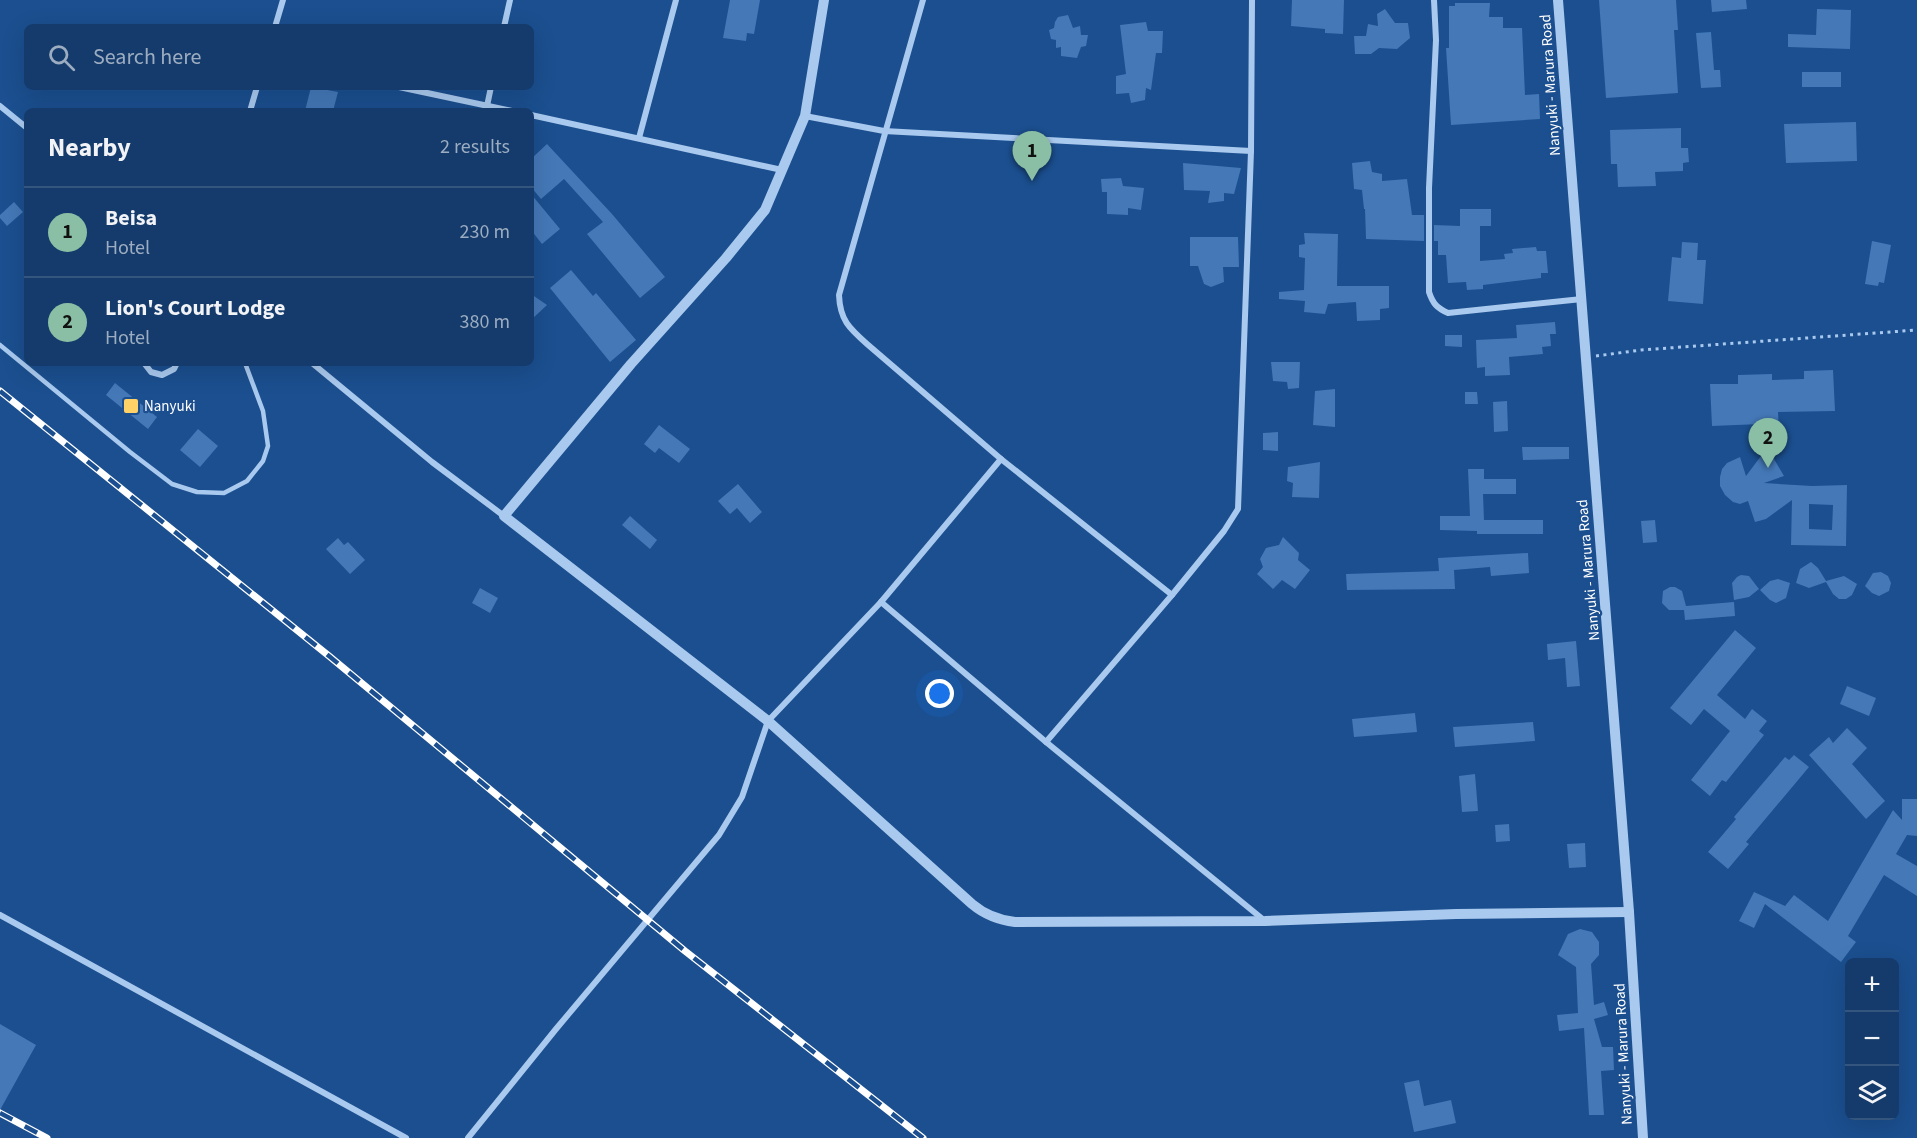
<!DOCTYPE html>
<meta charset="utf-8">
<style>
body{margin:0;font-family:"Source Sans 3",sans-serif;background:#214673;color:#f1f3f6}
.controls{position:absolute;right:18px;bottom:18px;display:grid;overflow:hidden;border-radius:9px;box-shadow:0 6px 24px #0002}
.controls button{width:54px;height:54px;display:grid;place-items:center;padding:0;border:0;border-bottom:2px solid #33557e;background:#143b6b;color:#f1f3f6;font:30px sans-serif}
.you{position:absolute;left:940px;top:694px;width:21px;height:21px;margin:-15px;border:4px solid #fff;border-radius:50%;background:#1a73e8;box-shadow:0 0 0 9px #1a73e833}
.badge{display:grid;place-items:center;width:39px;height:39px;border-radius:50%;background:#8abfa5;color:#111;font-size:20px;font-weight:700}
.pin{position:absolute;translate:-50% -50px;filter:drop-shadow(0 2px 3px #0008)}
.pin::after{content:'';position:absolute;top:32px;width:21px;height:18px;background:inherit;clip-path:polygon(0 0,100% 0,50% 100%)}
.list{margin:0;padding:0;list-style:none}
h2{display:flex;justify-content:space-between;align-items:center;height:78px;margin:0;padding:0 24px;font-size:26px}
h2 small{font-size:20px;font-weight:400;color:#9dadc1}
.list li{display:grid;grid-template-columns:39px 1fr auto;gap:18px;align-items:center;box-sizing:border-box;height:90px;padding:0 24px;border-top:2px solid #33557e}
.list b{display:block;font-size:22px;white-space:nowrap}
.list p{margin:0;font-size:20px;white-space:nowrap;color:#9dadc1}
.list em{font-size:20px;font-style:normal;color:#9dadc1}
.icon{flex:none;width:33px;height:33px;fill:none;stroke:currentColor;stroke-width:2;stroke-linecap:round;stroke-linejoin:round}
.map{position:relative;flex:none;width:1917px;height:1138px;overflow:hidden}
.search{position:absolute;background:#143b6b;box-shadow:0 6px 24px #0002;left:24px;top:24px;width:510px;height:66px;display:flex;align-items:center;gap:15px;box-sizing:border-box;padding:0 21px;border-radius:9px;color:#9dadc1;font-size:22px}
.panel{position:absolute;background:#143b6b;box-shadow:0 6px 24px #0002;left:24px;top:108px;width:510px;height:258px;border-radius:9px}
.map>svg:first-child{display:block}
.building{fill:#4478b7;fill-rule:evenodd}
.lines{fill:none;stroke-linecap:round;stroke-linejoin:round}
.path{stroke:#a9c9ee;stroke-width:3;stroke-dasharray:3 4.5;stroke-linecap:butt}
.service{stroke:#a9c9ee;stroke-width:4.5}
.minor{stroke:#a9c9ee;stroke-width:6}
.tertiary{stroke:#a9c9ee;stroke-width:10}
.rail-casing{stroke:#fff;stroke-width:7}
.rail{stroke:#1b4f8f;stroke-width:4.5;stroke-dasharray:14;stroke-linecap:butt}
.poi-dot{fill:#ffd166;stroke:#1b4f8f;stroke-width:2}
.labels{text-anchor:middle;stroke-width:4.5;stroke-linejoin:round;paint-order:stroke}
.street-label{font-size:15px;fill:#fff;stroke:#1b4f8f}
.poi-label{font-size:15px;fill:#fff;stroke:#1b4f8f;text-anchor:start}
</style>
<div class="map">
<svg width="1917" height="1138" viewBox="0 0 1917 1138">
<rect width="100%" height="100%" fill="#1b4f8f"/>
<g class="building">
<polygon points="730,0 760,0 754,34 747,33 746,41 723,38"/>
<polygon points="1292,0 1344,0 1343,34 1325,33 1325,29 1291,26"/>
<polygon points="1599,0 1676,0 1678,30 1674,30 1678,93 1606,98"/>
<polygon points="1711,0 1746,0 1747,9 1712,12"/>
<polygon points="1455,3 1490,3 1489,17 1503,17 1503,28 1522,28 1525,95 1539,94 1540,119 1451,125 1446,48 1449,48 1449,6 1455,6"/>
<polygon points="1385,9 1395,23 1408,23 1410,38 1397,49 1379,48 1371,54 1355,54 1354,36 1366,36 1368,24 1378,26 1377,14"/>
<polygon points="1817,9 1851,10 1850,49 1788,47 1788,34 1816,35"/>
<polygon points="1068,15 1073,28 1080,26 1081,35 1088,35 1086,46 1081,47 1077,58 1061,56 1061,47 1056,48 1056,40 1051,39 1049,30 1054,28 1055,22 1058,17"/>
<polygon points="1146,22 1148,31 1163,31 1162,53 1156,53 1151,90 1146,88 1145,100 1131,103 1129,93 1116,94 1116,76 1126,74 1120,25"/>
<polygon points="1711,32 1714,70 1720,70 1721,87 1701,88 1696,33"/>
<rect x="1802" y="72" width="39" height="15"/>
<polygon points="311,87 338,92 333,111 305,111"/>
<polygon points="1856,122 1857,161 1786,163 1784,124"/>
<polygon points="1681,128 1681,148 1688,148 1689,162 1683,163 1683,171 1655,172 1656,186 1618,187 1617,164 1611,164 1610,130"/>
<polygon points="547,144 612,214 665,277 640,298 587,234 603,222 564,179 541,199 531,187 531,159"/>
<polygon points="1370,161 1372,172 1382,174 1382,181 1407,179 1412,215 1424,215 1424,241 1366,239 1365,209 1364,209 1362,190 1354,189 1352,163"/>
<polygon points="1183,163 1241,168 1234,194 1224,193 1224,201 1208,203 1210,191 1184,190"/>
<polygon points="1121,178 1123,186 1144,188 1141,210 1128,208 1128,215 1107,214 1107,192 1102,192 1101,179"/>
<polygon points="531,194 560,229 542,244 531,230"/>
<polygon points="14,202 23,212 7,226 0,218 0,215"/>
<polygon points="1460,209 1491,209 1491,226 1480,226 1480,261 1505,259 1504,254 1513,253 1512,249 1536,247 1537,251 1546,251 1548,273 1541,273 1541,278 1483,285 1483,289 1467,290 1466,282 1448,283 1446,255 1438,255 1438,241 1434,241 1434,225 1460,226"/>
<polygon points="1304,233 1338,234 1337,286 1389,286 1389,308 1380,309 1380,320 1357,321 1356,302 1328,304 1325,314 1304,312 1305,301 1279,299 1279,292 1304,290 1305,258 1299,257 1299,245 1305,244"/>
<polygon points="1190,237 1238,237 1239,267 1223,267 1224,282 1211,287 1204,284 1198,266 1190,266"/>
<polygon points="1872,241 1891,245 1884,283 1879,282 1878,286 1865,284"/>
<polygon points="1682,242 1698,243 1697,260 1706,260 1703,304 1668,301 1672,257 1681,258"/>
<polygon points="571,270 593,296 596,293 636,340 610,362 550,288"/>
<polygon points="531,294 547,305 531,320"/>
<polygon points="1555,322 1556,334 1550,334 1551,346 1542,347 1543,354 1509,357 1510,375 1485,376 1485,367 1477,368 1476,340 1517,338 1516,325"/>
<polygon points="1445,335 1462,335 1462,347 1445,346"/>
<polygon points="1271,362 1300,362 1299,388 1288,389 1287,382 1273,381"/>
<polygon points="1833,370 1835,411 1778,412 1779,432 1761,432 1761,424 1712,426 1710,384 1738,384 1738,375 1772,374 1772,380 1804,379 1804,371"/>
<polygon points="115,383 157,417 148,429 106,395"/>
<polygon points="1335,389 1335,427 1313,425 1315,391"/>
<polygon points="1465,392 1477,392 1478,404 1465,404"/>
<polygon points="1507,401 1508,431 1494,432 1493,402"/>
<polygon points="659,425 690,449 679,463 659,448 655,453 644,444"/>
<polygon points="198,429 218,446 200,467 180,450"/>
<polygon points="1278,432 1278,451 1263,450 1263,433"/>
<polygon points="1522,447 1569,447 1569,459 1523,460"/>
<path d="M1764 452 1774 459 1784 476 1764 483 1812 486 1847 485 1846 546 1791 545 1792 500 1766 519 1755 522 1748 501 1740 504 1733 502 1725 495 1720 486V477L1722 469 1727 463 1740 457 1746 476ZM1809 504 1833 505 1832 530 1809 529Z"/>
<polygon points="1320,462 1319,498 1292,497 1293,483 1287,481 1288,467"/>
<polygon points="1468,469 1484,469 1484,479 1516,479 1516,494 1483,494 1484,520 1543,520 1543,534 1477,534 1477,531 1440,530 1440,516 1470,516"/>
<polygon points="738,484 762,512 750,523 737,508 730,514 718,501"/>
<polygon points="630,516 657,540 650,549 622,525"/>
<polygon points="1655,520 1657,542 1643,543 1641,521"/>
<polygon points="1283,537 1299,553 1298,560 1310,570 1295,589 1282,580 1273,589 1257,574 1263,567 1260,559 1266,548 1279,545"/>
<polygon points="338,538 344,545 348,542 365,560 350,574 326,549"/>
<polygon points="1528,553 1529,573 1491,576 1490,567 1454,570 1455,589 1347,590 1346,574 1439,571 1438,558"/>
<polygon points="1811,562 1818,568 1826,581 1844,576 1857,584 1852,595 1846,599 1839,599 1833,594 1826,582 1809,588 1796,583 1800,569"/>
<polygon points="1881,572 1888,576 1891,583 1889,591 1879,596 1872,593 1865,586 1873,573"/>
<polygon points="1741,575 1749,576 1759,589 1749,597 1734,600 1732,583 1737,577"/>
<polygon points="1778,579 1790,583 1786,598 1776,603 1770,600 1760,590 1770,581"/>
<polygon points="1670,587 1675,587 1682,591 1686,606 1734,602 1735,616 1685,620 1684,610 1669,610 1662,603 1663,591"/>
<polygon points="480,588 498,598 490,613 472,603"/>
<polygon points="1735,630 1756,648 1717,695 1745,719 1752,709 1767,721 1759,731 1764,735 1726,782 1722,780 1710,796 1691,780 1730,731 1704,709 1691,725 1670,708"/>
<polygon points="1576,641 1580,686 1567,687 1565,658 1548,660 1547,644"/>
<polygon points="1847,686 1876,698 1869,716 1840,704"/>
<polygon points="1415,713 1417,732 1354,737 1352,719"/>
<polygon points="1533,722 1535,741 1455,747 1453,727"/>
<polygon points="1847,728 1867,748 1852,764 1885,801 1866,819 1809,755 1829,737 1833,743"/>
<polygon points="1794,755 1809,767 1746,842 1749,844 1728,869 1708,852 1736,819 1734,817 1785,757 1789,760"/>
<polygon points="1475,774 1478,811 1462,812 1459,776"/>
<polygon points="1902,799 1917,799 1917,836 1907,835 1896,854 1917,866 1917,896 1884,875 1848,936 1856,942 1841,962 1765,904 1754,928 1739,921 1754,892 1785,906 1794,895 1828,921 1893,810 1902,820"/>
<polygon points="1509,824 1510,841 1496,842 1495,825"/>
<polygon points="1585,843 1586,867 1569,868 1567,844"/>
<polygon points="1580,929 1592,932 1599,942 1599,955 1591,964 1594,1005 1604,1002 1608,1015 1594,1019 1602,1047 1613,1047 1614,1070 1601,1071 1604,1115 1589,1115 1584,1028 1559,1031 1557,1015 1578,1013 1576,967 1558,955 1568,934"/>
<polygon points="0,1024 36,1045 0,1110"/>
<polygon points="1419,1080 1424,1106 1451,1100 1456,1123 1414,1132 1404,1083"/>
</g>
<g class="lines">
<polyline class="path" points="1596,356 1641,350 1917,330"/>
<polyline class="service" points="0,345 130,452 172,484 197,492 224,493 247,481 263,461 268,446 263,411 245,363"/>
<g class="minor">
<path d="M923 0 839 295C840 320 849 328 867 344L1001 459 1172 595"/>
<path d="M1434 0 1436 40 1429 188V292C1433 304 1437 308 1448 313L1582 299"/>
<polyline points="275,27 283,0"/>
<polyline points="504,27 510,0"/>
<polyline points="399,87 512,111"/>
<polyline points="0,106 27,128"/>
<polyline points="487,106 491,87"/>
<polyline points="250,111 257,87"/>
<polyline points="531,115 782,170"/>
<polyline points="805,116 884,131 1251,151"/>
<polyline points="639,138 676,0"/>
<polyline points="144,363 151,372 162,375 174,369 177,363"/>
<polyline points="312,363 432,462 504,516"/>
<polyline points="881,602 1046,742 1265,921"/>
<polyline points="1046,742 1172,595 1224,531 1238,509 1251,151 1252,0"/>
<polyline points="0,915 406,1138"/>
<polyline points="468,1138 556,1029 719,835 742,797 768,721 881,602 1001,459"/>
</g>
<g class="tertiary">
<path d="M824 0 805 116 765 210 726 258 631 364 504 516 768 721 972 904C985 915 998 920 1015 922L1265 921 1456 914 1629 912"/>
<polyline points="1558,0 1629,912 1643,1138"/>
</g>
<g class="rail-casing">
<g id="rail">
<polyline points="0,391 329,656 685,951 923,1138"/>
<polyline points="0,1113 47,1138"/>
</g>
</g>
<use href="#rail" class="rail"/>
</g>
<rect class="poi-dot" x="123" y="398" width="16" height="16" rx="3"/>
<g class="labels">
<g class="street-label">
<text transform="translate(1550 85) rotate(-94)" y="5">Nanyuki - Marura Road</text>
<text transform="translate(1588 570) rotate(-95)" y="5">Nanyuki - Marura Road</text>
<text transform="translate(1623 1054) rotate(-93)" y="5">Nanyuki - Marura Road</text>
</g>
<g class="poi-label">
<text x="144" y="411">Nanyuki</text>
</g>
</g>
</svg>
<div class="controls">
<button>+</button>
<button>−</button>
<button><svg class="icon" aria-label="layers" viewBox="0 0 24 24"><path d="M12 4l9 5-9 5-9-5zM3 14l9 5 9-5"/></svg></button>
</div>
<div class="you"></div>
<div class="pin badge" style="left:1032px;top:181px">1</div>
<div class="pin badge" style="left:1768px;top:468px">2</div>
<div class="search"><svg class="icon" aria-label="search" viewBox="0 0 24 24"><circle cx="10" cy="10" r="6"/><path d="M15 15l6 6"/></svg>Search here</div>
<section class="panel">
<h2>Nearby<small>2 results</small></h2>
<ul class="list">
<li><span class="badge">1</span><div><b>Beisa</b><p>Hotel</p></div><em>230 m</em></li>
<li><span class="badge">2</span><div><b>Lion's Court Lodge</b><p>Hotel</p></div><em>380 m</em></li>
</ul>
</section>
</div>
